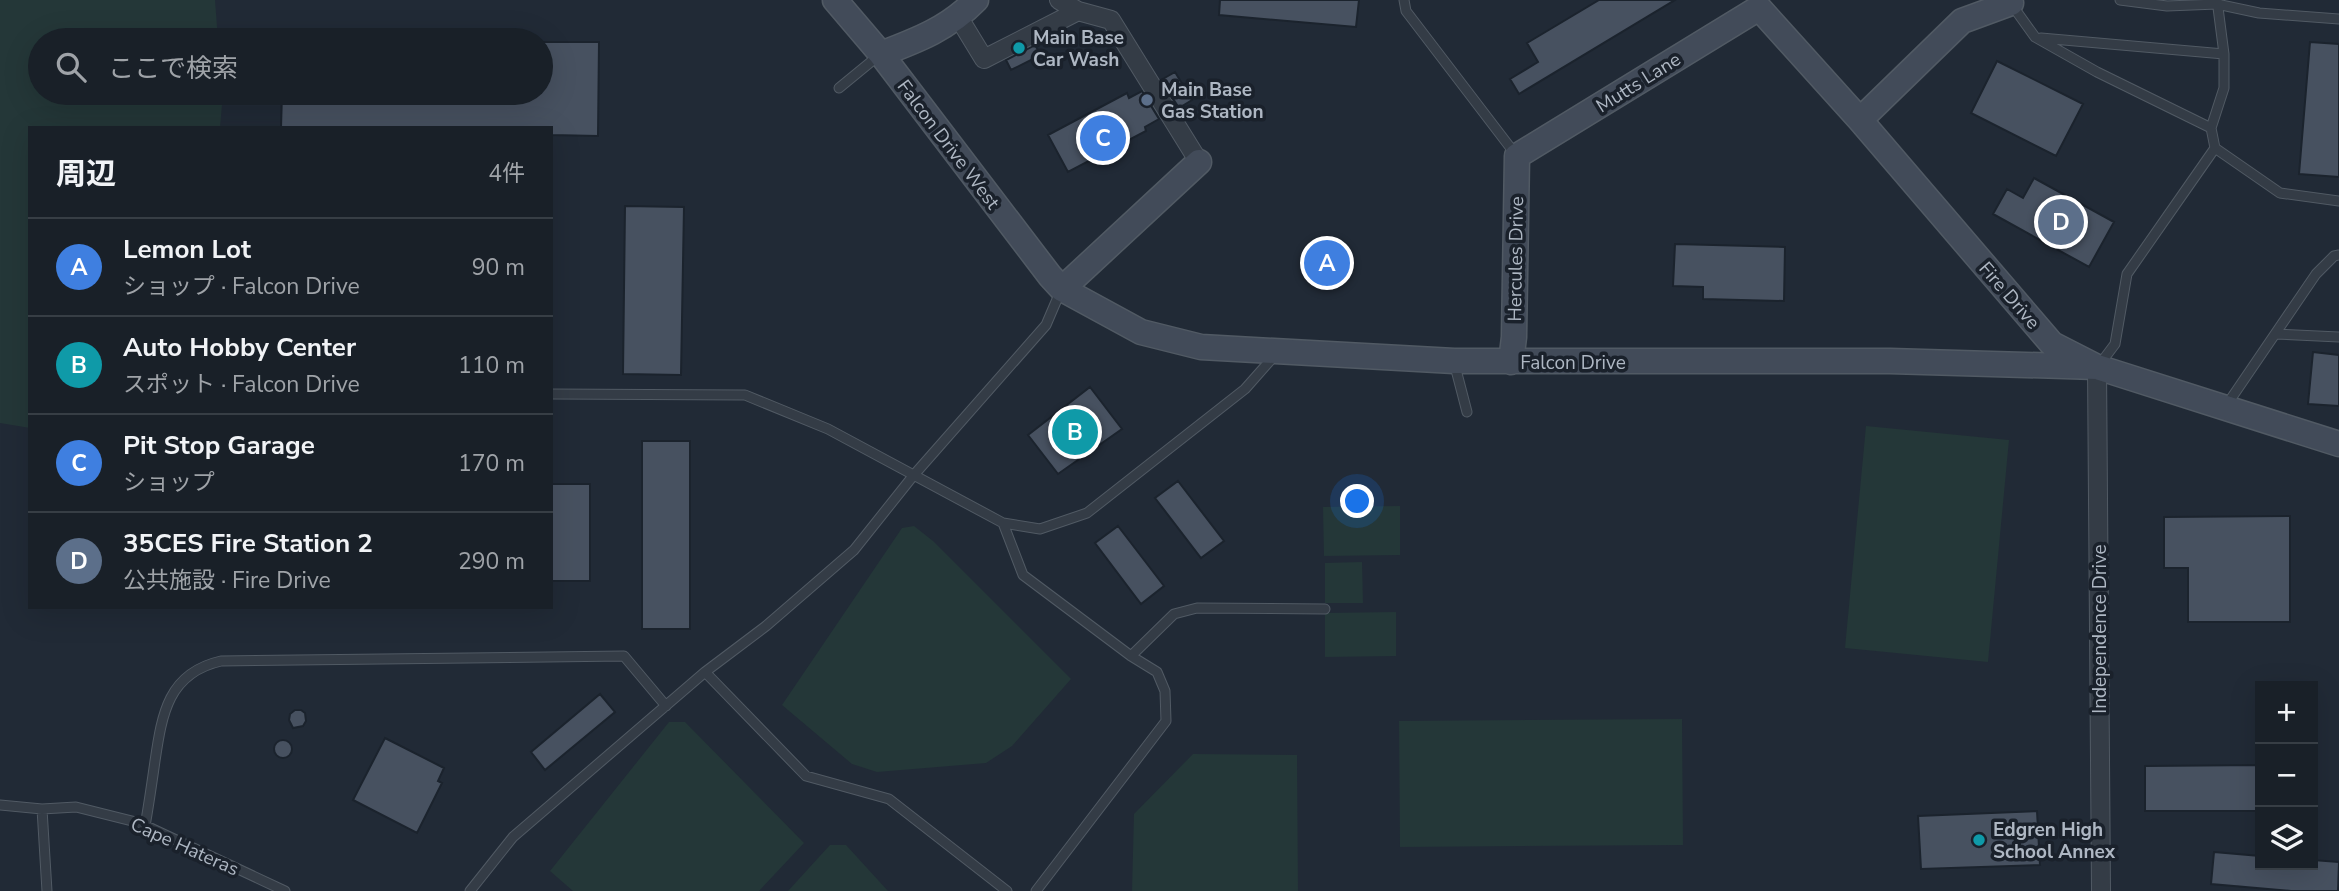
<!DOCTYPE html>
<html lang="ja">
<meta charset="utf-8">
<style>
body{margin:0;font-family:"Nunito Sans","Noto Sans JP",sans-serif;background:#262d34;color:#f1f3f6}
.controls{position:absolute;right:21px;bottom:21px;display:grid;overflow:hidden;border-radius:0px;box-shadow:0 7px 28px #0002}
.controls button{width:63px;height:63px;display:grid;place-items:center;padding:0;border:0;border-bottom:2px solid #373e45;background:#192028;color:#f1f3f6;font:35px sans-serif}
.you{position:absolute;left:1358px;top:502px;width:24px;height:24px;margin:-18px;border:5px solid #fff;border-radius:50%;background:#1a73e8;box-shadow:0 0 0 10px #1a73e833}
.badge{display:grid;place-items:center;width:46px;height:46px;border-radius:50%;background:#0b8043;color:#fff;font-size:23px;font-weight:700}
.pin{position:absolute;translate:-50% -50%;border:4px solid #fff;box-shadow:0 2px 7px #0006}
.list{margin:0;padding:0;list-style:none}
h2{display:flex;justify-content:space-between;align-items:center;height:91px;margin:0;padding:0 28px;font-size:30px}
h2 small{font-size:23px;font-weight:400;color:#9fa3a8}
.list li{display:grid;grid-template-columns:46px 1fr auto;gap:21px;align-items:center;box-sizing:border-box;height:98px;padding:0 28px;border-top:2px solid #373e45}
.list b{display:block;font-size:26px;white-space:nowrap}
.list p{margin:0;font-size:23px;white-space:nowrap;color:#9fa3a8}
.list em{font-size:23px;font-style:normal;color:#9fa3a8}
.icon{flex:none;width:38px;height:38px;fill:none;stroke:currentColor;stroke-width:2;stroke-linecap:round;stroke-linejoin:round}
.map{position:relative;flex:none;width:2339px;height:891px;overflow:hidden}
.search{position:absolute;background:#192028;box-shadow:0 7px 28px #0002;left:28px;top:28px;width:525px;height:77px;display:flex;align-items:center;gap:18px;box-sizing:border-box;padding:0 24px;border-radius:38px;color:#9fa3a8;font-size:26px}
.panel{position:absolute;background:#192028;box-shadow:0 7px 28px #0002;left:28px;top:126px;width:525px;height:483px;border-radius:0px}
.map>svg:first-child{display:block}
.green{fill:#243738}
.building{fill:#475160;stroke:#1b232d;stroke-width:2}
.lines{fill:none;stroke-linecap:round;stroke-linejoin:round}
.lane-casing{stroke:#515a64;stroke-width:11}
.street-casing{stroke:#515a64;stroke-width:20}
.secondary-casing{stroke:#515a64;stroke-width:27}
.lane{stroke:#343c46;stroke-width:9}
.street{stroke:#343c46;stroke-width:18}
.secondary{stroke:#424b59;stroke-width:24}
.culture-dot{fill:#0f9aa8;stroke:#1a212b;stroke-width:2.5}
.service-dot{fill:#5c6f8a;stroke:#1a212b;stroke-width:2.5}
.labels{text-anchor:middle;stroke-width:7;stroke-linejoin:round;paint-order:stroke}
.poi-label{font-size:19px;font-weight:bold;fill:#aeb7c3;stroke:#1a212b;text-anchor:start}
.street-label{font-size:19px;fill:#aeb7c3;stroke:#1a212b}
</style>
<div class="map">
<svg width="2339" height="891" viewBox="0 0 2339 891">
<rect width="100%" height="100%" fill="#212a36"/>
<!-- green -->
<path class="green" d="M 0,0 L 215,0 L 218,40 L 40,40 L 40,93 L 223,93 L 220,128 L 30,128 L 30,428 L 0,423 Z
M 1866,426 L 2009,440 L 1988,662 L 1845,648 Z
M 1400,506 L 1400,555 L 1324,556 L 1323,507 Z
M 914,526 L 933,541 L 1071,679 L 1012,746 L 986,763 L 877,772 L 852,764 L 782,705 L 902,528 Z
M 1362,562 L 1363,603 L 1325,603 L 1325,563 Z
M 1396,612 L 1396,656 L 1325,657 L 1325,613 Z
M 1682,719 L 1683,845 L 1400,847 L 1399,721 Z
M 669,722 L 685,722 L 804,843 L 759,891 L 573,891 L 550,871 Z
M 1193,754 L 1297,755 L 1298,891 L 1132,891 L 1134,814 Z
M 830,845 L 846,845 L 888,891 L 788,891 Z"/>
<!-- building -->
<path class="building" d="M 1220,0 L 1359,0 L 1356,27 L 1219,15 Z
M 1599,0 L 1675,0 L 1519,94 L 1510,79 L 1538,62 L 1527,43 Z
M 541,42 L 599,42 L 598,136 L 551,135 L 551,128 L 281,128 L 282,93 L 541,93 Z
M 2310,42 L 2339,44 L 2339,177 L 2299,174 Z
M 1035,45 L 1041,55 L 1011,70 L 1006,60 Z
M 1997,61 L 2083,104 L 2056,156 L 1971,113 Z
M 1175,72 L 1192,100 L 1179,108 L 1161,80 Z
M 1142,91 L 1159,119 L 1145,127 L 1146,131 L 1068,172 L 1048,135 L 1127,93 L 1129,98 Z
M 2034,178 L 2114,222 L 2089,267 L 1993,214 L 2007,189 L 2023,198 Z
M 625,206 L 684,207 L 681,375 L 623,374 Z
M 1675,244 L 1785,247 L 1784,301 L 1703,299 L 1703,287 L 1673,286 Z
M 2313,352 L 2339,355 L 2339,406 L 2308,404 Z
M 1090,387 L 1122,429 L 1058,474 L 1028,435 Z
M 642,441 L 690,441 L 690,629 L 642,629 Z
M 1178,481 L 1224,541 L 1201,558 L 1155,498 Z
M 551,484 L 590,484 L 590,581 L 551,581 Z
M 2290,516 L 2290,622 L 2188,622 L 2188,568 L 2164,568 L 2164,517 Z
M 1118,526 L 1164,586 L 1141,604 L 1095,543 Z
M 600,694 L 615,712 L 545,770 L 531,752 Z
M 301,710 L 305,713 L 306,721 L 303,726 L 293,728 L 289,720 L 290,714 L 295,710 Z
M 385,738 L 444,768 L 438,781 L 442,783 L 417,833 L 353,800 Z
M274 749a9 9 0 1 1 18 0a9 9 0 1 1-18 0Z
M 2260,765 L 2260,811 L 2145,811 L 2145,766 Z
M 2037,811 L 2040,865 L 1921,869 L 1918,816 Z
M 2214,852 L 2260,856 L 2260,865 L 2313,865 L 2313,860 L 2339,862 L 2338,891 L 2291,891 L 2211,884 Z"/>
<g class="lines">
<defs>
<path id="lane" d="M 1404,0 L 1406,11 L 1516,155
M 2120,0 L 2167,6 L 2217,4 L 2259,13 L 2339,19
M 2012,5 L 2035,37 L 2097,72 L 2211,128
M 2041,38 L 2224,54
M 839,88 L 878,56
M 2215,148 L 2280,193 L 2339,201
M 2276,334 L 2339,337
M 1454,362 L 1467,412
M 2100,364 L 2115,344 L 2127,274 L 2215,148 L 2211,128 L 2224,88 L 2224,54 L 2217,0
M 551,394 L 745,395 L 828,429 L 1003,523 L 1040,529 L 1087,513 L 1245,389 L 1276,354
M 2226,406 L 2316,274 L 2334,256 L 2339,255
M 1003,523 L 1023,575 L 1131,656 L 1157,672 L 1165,691 L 1166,721 L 1036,891
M 1131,656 L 1174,614 L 1197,608 L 1325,609
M 705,672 L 806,776 L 889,799 L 1007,891
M 0,805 L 42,809 L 76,807 L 140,823 L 285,891
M 42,809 L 47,891
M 145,826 C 149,804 152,782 155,761 C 162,714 168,673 221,661 L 624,656 L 666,706
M 470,891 L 513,837 L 705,672 L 766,626 L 854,550 L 913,476 L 1046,325 L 1061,290"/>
<path id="street" d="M 1059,0 L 1078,11 L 1111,20 L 1199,162
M 959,18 L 984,59 L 1078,11
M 2097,367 L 2101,891"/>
<path id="secondary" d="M 835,0 L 881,54 L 1050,276 L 1062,289 L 1141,332 L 1201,347 L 1454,361 L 1890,361 L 2097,367
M 881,54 C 918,40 949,28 976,0
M 1860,120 L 1962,21 L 2011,3
M 1062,289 L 1199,162
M 1511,362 L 1514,337 L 1517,156 L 1759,8 L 1860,120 L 2052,344 L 2097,367 L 2339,444"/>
</defs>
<!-- lane casing -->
<use href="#lane" class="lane-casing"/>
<!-- street casing -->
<use href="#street" class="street-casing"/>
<!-- secondary casing -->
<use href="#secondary" class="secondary-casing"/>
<!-- lane -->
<use href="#lane" class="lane"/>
<!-- street -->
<use href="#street" class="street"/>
<!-- secondary -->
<use href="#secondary" class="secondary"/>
</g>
<!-- markers -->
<g class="culture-dot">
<circle cx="1019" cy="48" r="7"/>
<circle cx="1979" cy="840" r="7"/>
</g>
<circle class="service-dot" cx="1147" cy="100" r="7"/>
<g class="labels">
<!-- poi labels -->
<g class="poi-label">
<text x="1033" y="44">Main Base<tspan x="1033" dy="22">Car Wash</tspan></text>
<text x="1161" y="96">Main Base<tspan x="1161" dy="22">Gas Station</tspan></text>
<text x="1993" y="836">Edgren High<tspan x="1993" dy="22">School Annex</tspan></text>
</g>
<!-- street labels -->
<g class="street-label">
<text transform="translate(1638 82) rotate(-32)" y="7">Mutts Lane</text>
<text transform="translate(949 144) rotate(53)" y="7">Falcon Drive West</text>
<text transform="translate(1515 259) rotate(-89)" y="7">Hercules Drive</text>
<text transform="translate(2010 295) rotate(49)" y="7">Fire Drive</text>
<text x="1573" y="369">Falcon Drive</text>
<text transform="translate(2099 629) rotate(-90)" y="7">Independence Drive</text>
<text transform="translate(185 846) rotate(24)" y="7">Cape Hateras</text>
</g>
</g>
</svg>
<div class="controls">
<button>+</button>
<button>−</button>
<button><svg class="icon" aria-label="layers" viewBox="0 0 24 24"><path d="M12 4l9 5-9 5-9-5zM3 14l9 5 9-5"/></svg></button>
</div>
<div class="you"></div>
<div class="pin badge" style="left:1327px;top:263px;background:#3f7fe0">A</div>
<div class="pin badge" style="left:1075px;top:432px;background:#0f9aa8">B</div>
<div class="pin badge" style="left:1103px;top:138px;background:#3f7fe0">C</div>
<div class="pin badge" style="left:2061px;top:222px;background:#5c6f8a">D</div>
<div class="search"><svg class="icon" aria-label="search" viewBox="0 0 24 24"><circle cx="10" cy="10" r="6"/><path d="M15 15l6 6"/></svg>ここで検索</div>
<section class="panel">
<h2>周辺<small>4件</small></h2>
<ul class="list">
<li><span class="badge" style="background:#3f7fe0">A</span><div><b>Lemon Lot</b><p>ショップ · Falcon Drive</p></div><em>90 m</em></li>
<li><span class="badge" style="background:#0f9aa8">B</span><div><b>Auto Hobby Center</b><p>スポット · Falcon Drive</p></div><em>110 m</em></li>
<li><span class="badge" style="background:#3f7fe0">C</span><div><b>Pit Stop Garage</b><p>ショップ</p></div><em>170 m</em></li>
<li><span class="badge" style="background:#5c6f8a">D</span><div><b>35CES Fire Station 2</b><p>公共施設 · Fire Drive</p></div><em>290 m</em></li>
</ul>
</section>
</div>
